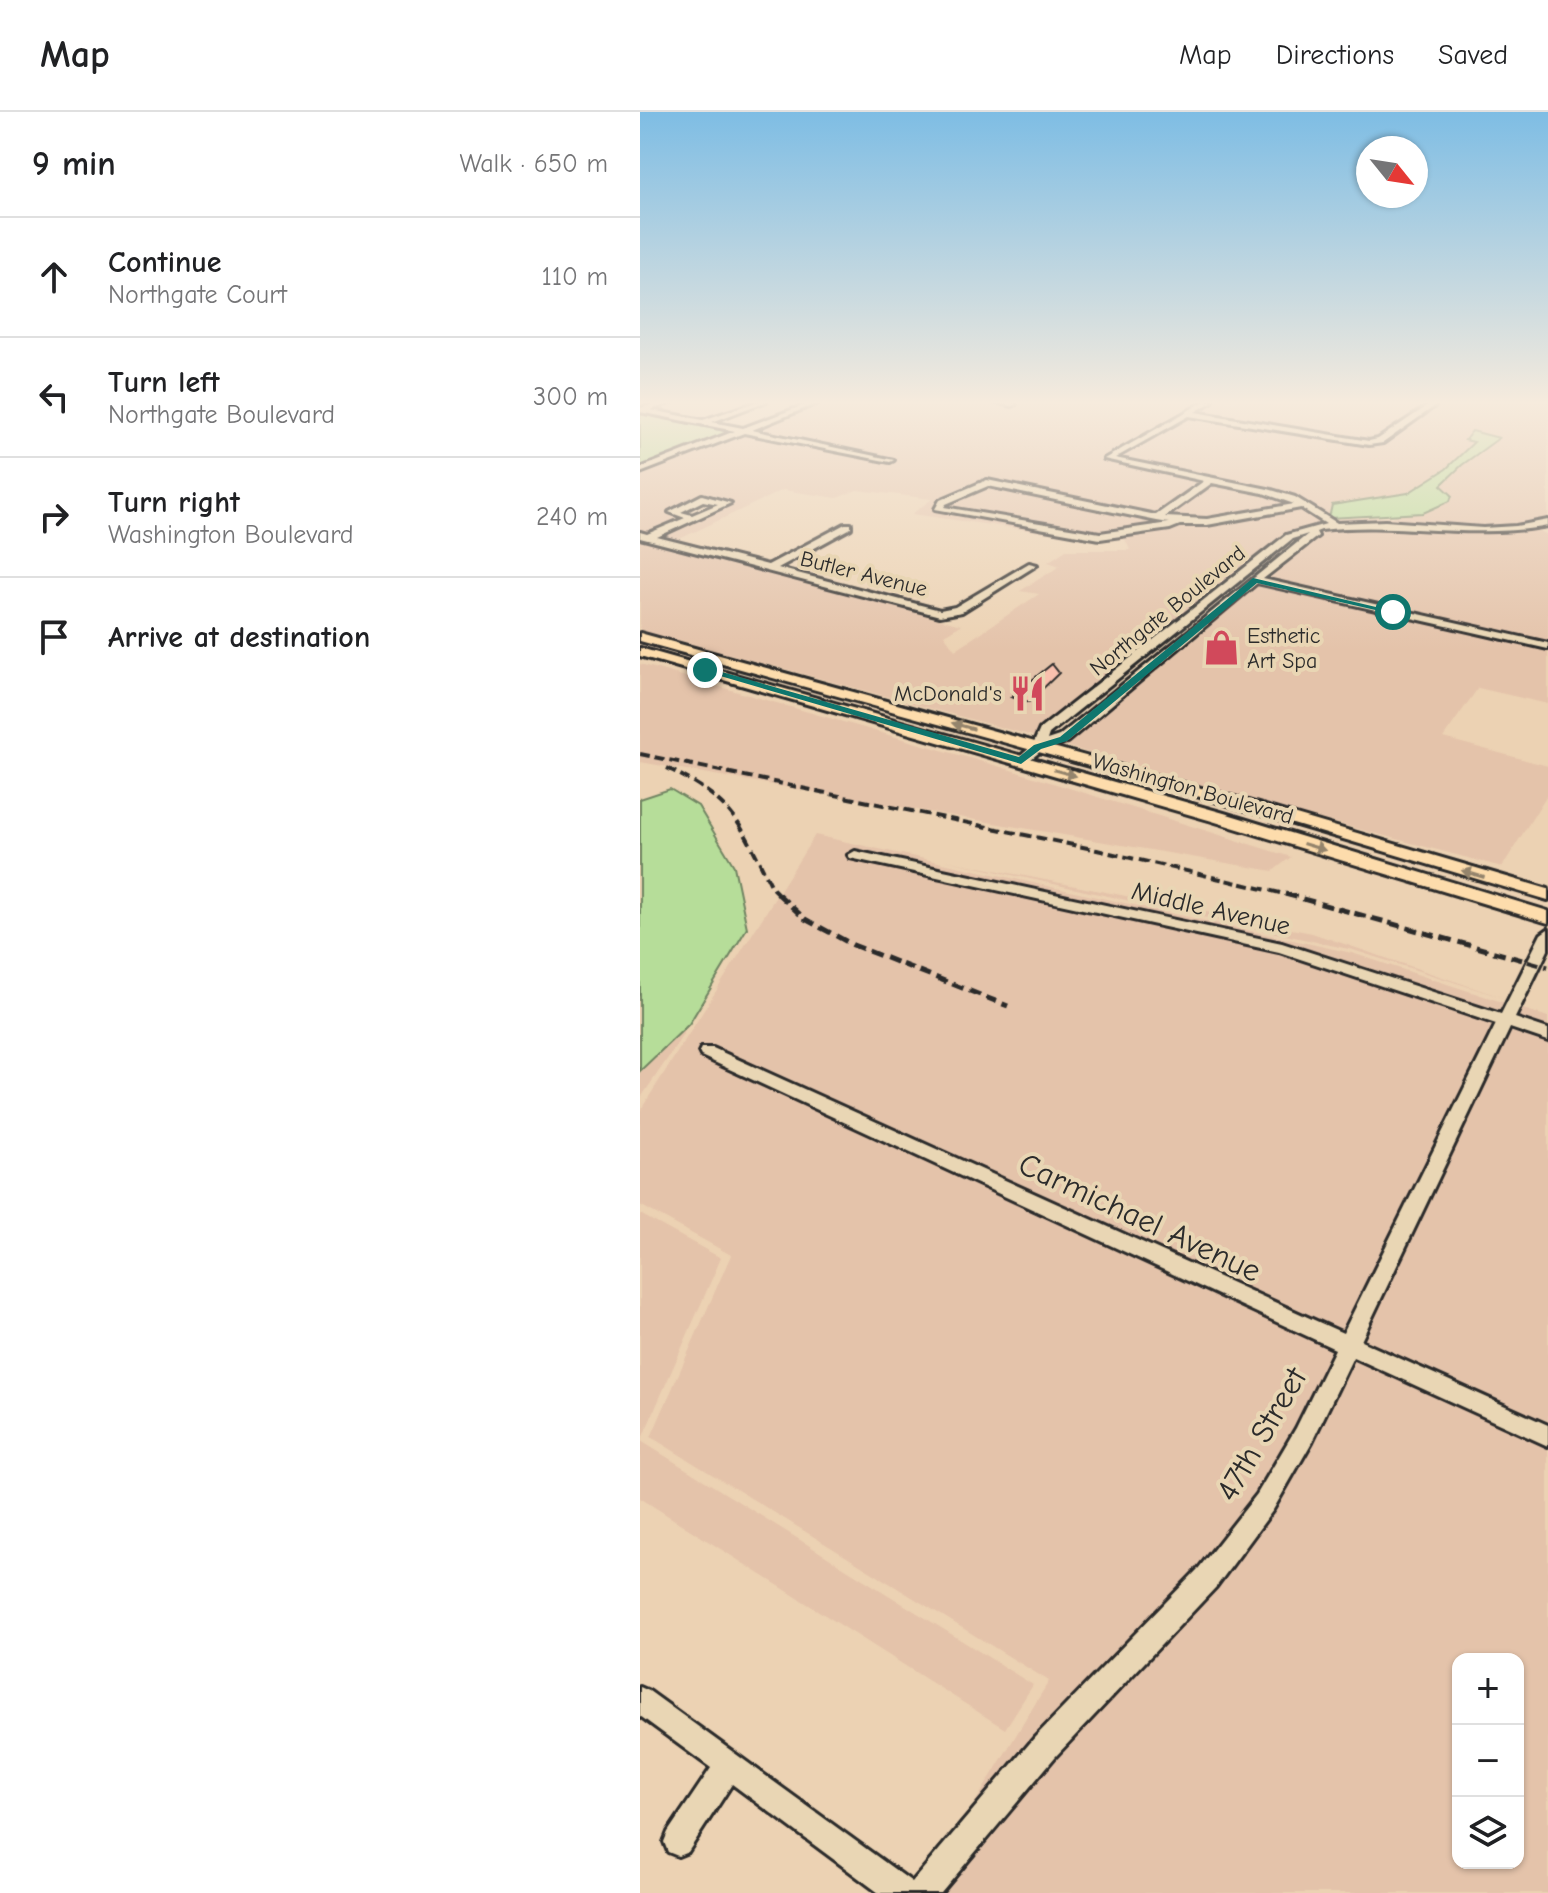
<!DOCTYPE html>
<meta charset="utf-8">
<style>
body{margin:0;font-family:"Comic Neue",sans-serif;background:#f6f6f6;color:#202124}
.controls{position:absolute;right:24px;bottom:24px;display:grid;overflow:hidden;border-radius:16px;box-shadow:0 2px 6px #0004}
.controls button{width:72px;height:72px;display:grid;place-items:center;padding:0;border:0;border-bottom:2px solid #e0e0e0;background:#fff;color:#202124;font:40px sans-serif}
.compass{position:absolute;left:716px;top:24px;width:72px;height:72px;border-radius:50%;background:#fff;box-shadow:0 2px 6px #0004;rotate:120deg}
.stop{position:absolute;width:24px;height:24px;margin:-18px;border:6px solid #0f766e;border-radius:50%;background:#fff}
.stop.end{background:#0f766e;border-color:#fff;box-shadow:0 2px 8px #0008}
.list{margin:0;padding:0;list-style:none}
h2{display:flex;justify-content:space-between;align-items:center;height:104px;margin:0;padding:0 32px;font-size:34px}
h2 small{font-size:26px;font-weight:400;color:#757577}
.list li{display:grid;grid-template-columns:52px 1fr auto;gap:24px;align-items:center;box-sizing:border-box;height:120px;padding:0 32px;border-top:2px solid #e0e0e0}
.list b{display:block;font-size:30px;white-space:nowrap}
.list p{margin:0;font-size:26px;white-space:nowrap;color:#757577}
.list em{font-size:26px;font-style:normal;color:#757577}
.icon{flex:none;width:44px;height:44px;fill:none;stroke:currentColor;stroke-width:2;stroke-linecap:round;stroke-linejoin:round}
.map{position:relative;flex:none;width:908px;height:1781px;overflow:hidden}
header{display:flex;align-items:center;gap:48px;box-sizing:border-box;height:112px;padding:0 40px;background:#fff;border-bottom:2px solid #e0e0e0}
header strong{font-size:38px}
nav{display:flex;gap:44px;margin-inline-start:auto;font-size:28px}
main{display:flex}
aside{flex:1;background:#fff}
.map>svg:first-child{display:block}
.built{fill:#e4c3aa;fill-rule:evenodd}
.green{fill:#b6dd99;stroke:#708462;stroke-width:2}
.building{fill:#f9c0ae;stroke:#2b2b2b;stroke-width:2}
.lines{fill:none;stroke-linecap:round;stroke-linejoin:round}
.minor-casing{stroke:#2b2b2b;stroke-width:6}
.major-casing{stroke:#2b2b2b;stroke-width:6}
.minor{fill:#e9d6b4;fill-rule:evenodd}
.major{fill:#fddcac;fill-rule:evenodd}
.rail-far1{stroke:#2b2b2b;stroke-width:4;stroke-dasharray:10 5;stroke-linecap:butt}
.rail{stroke:#2b2b2b;stroke-width:5;stroke-dasharray:12 6;stroke-linecap:butt}
.oneway{fill:#94846c}
.route{fill:#0f766e}
.labels{text-anchor:middle;stroke-width:8;stroke-linejoin:round;paint-order:stroke}
.far-street-label{font-size:22px;fill:#2b2b2b;stroke:#e9d6b4}
.far-poi-label{font-size:22px;fill:#2b2b2b;stroke:#e9d6b4;text-anchor:start}
.street-label{font-size:26px;fill:#2b2b2b;stroke:#e9d6b4}
.near-street-label{font-size:32px;fill:#2b2b2b;stroke:#e9d6b4}
</style>
<header>
<strong>Map</strong>
<nav><a>Map</a><a>Directions</a><a>Saved</a></nav>
</header>
<main>
<aside>
<h2>9 min<small>Walk · 650 m</small></h2>
<ul class="list">
<li><svg class="icon" aria-label="ahead" viewBox="0 0 24 24"><path d="M12 20V5M6 11l6-6 6 6"/></svg><div><b>Continue</b><p>Northgate Court</p></div><em>110 m</em></li>
<li><svg class="icon" aria-label="left" viewBox="0 0 24 24"><path d="M17 20v-9H6M10 6l-5 5 5 5"/></svg><div><b>Turn left</b><p>Northgate Boulevard</p></div><em>300 m</em></li>
<li><svg class="icon" aria-label="right" viewBox="0 0 24 24"><path d="M7 20v-9h11M14 6l5 5-5 5"/></svg><div><b>Turn right</b><p>Washington Boulevard</p></div><em>240 m</em></li>
<li><svg class="icon" aria-label="arrive" viewBox="0 0 24 24"><path d="M6 21V4h12l-3 4 3 4H6"/></svg><div><b>Arrive at destination</b></div></li>
</ul>
</aside>
<div class="map">
<svg width="908" height="1781" viewBox="0 0 908 1781">
<rect width="100%" height="100%" fill="#ecd2b3"/>
<filter id="ink" filterUnits="userSpaceOnUse"><feTurbulence type="fractalNoise" baseFrequency=".0125" numOctaves="2"/><feDisplacementMap in="SourceGraphic" scale="16" xChannelSelector="R" yChannelSelector="G"/><feConvolveMatrix kernelMatrix="1 2 1 2 8 2 1 2 1" color-interpolation-filters="sRGB"/></filter>
<g filter="url(#ink)">
<!-- built -->
<path class="built" d="M 184,289 L 346,289 L 373,293 L 376,292 L 360,289 L 565,289 L 464,346 L 567,367 L 515,404 L 346,369 L 299,389 L 295,397 L 310,403 L 467,426 L 532,416 L 541,412 L 570,412 L 662,397 L 687,414 L 657,422 L 400,626 L 0,518 L 0,426 L 321,513 L 304,523 L 315,538 L 399,482 L 380,479 L 420,454 L 408,450 L 426,438 L 490,438 L 485,427 L 467,429 L 272,402 L 292,387 L 217,378 L 197,386 L 143,378 L 33,430 L 15,425 L 92,391 L 83,386 L 60,385 L 29,399 L 47,406 L 8,423 L 0,421 L 0,361 L 103,320 L 255,349 L 108,318 Z
M 574,289 L 794,289 L 736,328 L 728,330 L 552,301 Z
M 804,289 L 908,289 L 908,408 L 862,417 L 695,413 L 628,378 L 473,346 L 549,303 L 731,332 ZM 832,319 L 858,327 L 822,353 L 801,374 L 753,405 L 689,406 L 733,388 L 768,381 L 806,357 L 835,329 L 825,327 Z
M 575,369 L 601,374 L 657,394 L 565,409 L 523,406 Z
M 347,372 L 531,411 L 461,422 L 304,397 L 307,391 Z
M 742,414 L 851,421 L 895,417 L 908,423 L 908,531 L 611,467 L 665,425 L 696,416 Z
M 607,470 L 908,536 L 908,592 L 838,576 L 803,626 L 908,654 L 908,681 L 862,755 L 635,695 L 412,630 Z
M 0,552 L 361,655 L 651,745 L 633,759 L 0,650 Z
M 175,723 L 712,841 L 908,905 L 908,1781 L 280,1781 L 409,1569 L 11,1325 L 91,1143 L 0,1093 L 0,999 ZM 818,1547 L 878,1547 L 878,1751 L 818,1751 Z
M 304,748 L 672,821 L 867,887 L 713,838 Z
M 49,912 L 34,937 L 0,987 L 0,959 Z
M 0,1102 L 81,1146 L 1,1329 L 393,1573 L 365,1617 L 0,1386 Z"/>
<!-- green -->
<path class="green" d="M 0,302 L 90,320 L 0,355 Z
M 832,319 L 859,326 L 822,353 L 801,373 L 812,383 L 810,389 L 783,401 L 689,406 L 692,393 L 768,381 L 806,357 L 834,330 L 825,328 Z
M 30,677 L 58,694 L 94,754 L 107,816 L 49,912 L 0,959 L 0,687 Z"/>
<!-- building -->
<path class="building" d="M 412,552 L 419,561 L 389,590 L 371,585 Z"/>
<g class="lines">
<defs>
<path id="minor" d="M 25,289 L 35,289 L 11,298 L 63,308 L 119,289 L 127,289 L 72,310 L 103,316 L 175,289 L 183,289 L 112,318 L 254,348 L 250,350 L 104,321 L 0,361 L 0,356 L 95,319 L 0,300 L 0,296 Z
M 349,289 L 364,289 L 376,292 L 372,294 Z
M 565,289 L 573,289 L 555,300 L 729,329 L 738,327 L 795,289 L 802,289 L 743,331 L 729,333 L 549,304 L 475,346 L 628,377 L 655,385 L 697,411 L 745,409 L 843,416 L 876,414 L 908,408 L 908,414 C 832,428 757,409 681,418 L 676,420 L 678,424 L 623,467 L 908,531 L 908,537 L 617,471 L 427,630 L 402,638 L 385,652 L 377,652 L 375,649 L 393,633 L 400,617 L 646,423 L 686,412 L 661,396 L 567,413 L 540,413 L 530,417 L 460,427 L 295,397 L 300,388 L 347,368 L 516,403 L 564,369 L 464,347 ZM 572,371 L 623,381 L 654,392 L 567,407 L 525,405 ZM 348,374 L 517,409 L 529,411 L 460,421 L 304,395 L 306,392 ZM 668,422 L 419,624 L 407,628 L 409,622 L 652,427 Z
M 62,383 L 91,391 L 17,425 L 128,453 L 205,412 L 211,412 L 211,416 L 138,456 L 300,498 L 315,495 L 389,451 L 397,453 L 322,500 L 300,504 L 0,426 L 0,420 L 7,422 L 45,406 L 29,400 ZM 63,389 L 78,392 L 52,403 L 41,400 Z
M 215,739 L 642,831 L 861,902 L 901,822 L 908,817 L 908,838 L 875,906 L 908,917 L 908,929 L 870,916 L 721,1229 L 908,1313 L 908,1334 L 713,1245 L 672,1330 L 633,1398 L 576,1475 L 415,1645 L 301,1781 L 239,1781 L 92,1672 L 48,1740 L 38,1744 L 28,1740 L 24,1730 L 28,1720 L 71,1656 L 0,1604 L 0,1575 L 9,1579 L 272,1770 L 395,1625 L 558,1457 L 617,1382 L 656,1316 L 695,1237 L 61,944 L 59,940 L 61,936 L 73,936 L 703,1221 L 856,912 L 639,840 L 210,746 L 208,743 Z"/>
<path id="major" d="M 0,521 L 601,687 L 908,777 L 908,788 L 589,693 L 0,529 Z
M 0,536 L 584,701 L 908,799 L 908,811 L 572,709 L 0,544 Z"/>
</defs>
<!-- minor casing -->
<use href="#minor" class="minor-casing"/>
<!-- major casing -->
<use href="#major" class="major-casing"/>
<!-- minor -->
<use href="#minor" class="minor"/>
<!-- major -->
<use href="#major" class="major"/>
<!-- rail-far1 -->
<path class="rail-far1" d="M 0,642 L 457,738 L 653,784
M 27,656 C 96,690 100,712 133,777 L 140,784"/>
<!-- rail -->
<path class="rail" d="M 138,782 L 165,807 L 213,833 L 368,894
M 645,782 L 908,855"/>
</g>
<!-- one-way arrows -->
<defs><path id="oneway-solid" d="M-6-.8H1V-3.2L6.5 0L1 3.2V.8H-6Z" transform="scale(2)"/></defs>
<g class="oneway">
<use href="#oneway-solid" transform="translate(323 614) rotate(-164)"/>
<use href="#oneway-solid" transform="translate(425 661) rotate(16)"/>
<use href="#oneway-solid" transform="translate(674 735) rotate(17)"/>
<use href="#oneway-solid" transform="translate(833 762) rotate(-163)"/>
</g>
</g>
<!-- sky -->
<linearGradient id="sky" x2="0" y2="1"><stop stop-color="#7ebde4"/><stop offset="0.54" stop-color="#f6ebdd"/><stop offset="1" stop-color="#f6ebdd" stop-opacity="0"/></linearGradient>
<rect width="908" height="538" fill="url(#sky)"/>
<!-- route -->
<path class="route" d="M 613,466 L 757,500 L 753,502 L 617,471 L 427,629 L 401,637 L 381,652 L 60,558 L 68,556 L 379,645 L 394,633 L 420,625 Z"/>
<!-- icons -->
<defs>
<symbol id="shop-bare" viewBox="-9 -9 18 18"><path d="M-5-2.5h2.3a2.7 3.5 0 0 1 5.4 0H5L5.5 6h-11ZM-1.5-2.5h3a1.5 2.3 0 0 0-3 0Z" fill="#d1495b" stroke="#e9d6b4" stroke-width="2.5" paint-order="stroke"/></symbol>
<symbol id="restaurant-bare" viewBox="-9 -9 18 18"><path d="M-5-6h1v4h1v-4h1v4h1v-4h1v5L-1.5 .5V6h-2V.5L-5-1ZM5-6V6H3V1.5H1.5Q1.5-4 5-6Z" fill="#d1495b" stroke="#e9d6b4" stroke-width="2.5" paint-order="stroke"/></symbol>
</defs>
<g fill-rule="evenodd">
<use href="#shop-bare" x="556" y="510" width="51" height="51"/>
<use href="#restaurant-bare" x="362" y="556" width="51" height="51"/>
</g>
<g class="labels">
<!-- far-street labels -->
<g class="far-street-label">
<text transform="translate(224 461) rotate(14)" y="8">Butler Avenue</text>
<text transform="translate(527 498) rotate(-39)" y="8">Northgate Boulevard</text>
<text transform="translate(553 676) rotate(16)" y="8">Washington Boulevard</text>
</g>
<!-- far-poi labels -->
<g class="far-poi-label">
<text x="607" y="531">Esthetic<tspan x="607" dy="25">Art Spa</tspan></text>
<text x="362" y="589" text-anchor="end">McDonald's</text>
</g>
<!-- street labels -->
<g class="street-label">
<text transform="translate(571 796) rotate(13)" y="9">Middle Avenue</text>
</g>
<!-- near-street labels -->
<g class="near-street-label">
<text transform="translate(500 1105) rotate(25)" y="11">Carmichael Avenue</text>
<text transform="translate(621 1322) rotate(-60)" y="11">47th Street</text>
</g>
</g>
</svg>
<div class="controls">
<button>+</button>
<button>−</button>
<button><svg class="icon" aria-label="layers" viewBox="0 0 24 24"><path d="M12 4l9 5-9 5-9-5zM3 14l9 5 9-5"/></svg></button>
</div>
<svg class="compass" viewBox="-18 -18 36 36"><path d="M0-13l5 13h-10z" fill="#e53935"/><path d="M0 13l5-13h-10z" fill="#757577"/></svg>
<div class="stop" style="left:753px;top:500px"></div>
<div class="stop end" style="left:65px;top:558px"></div>
</div>
</main>
